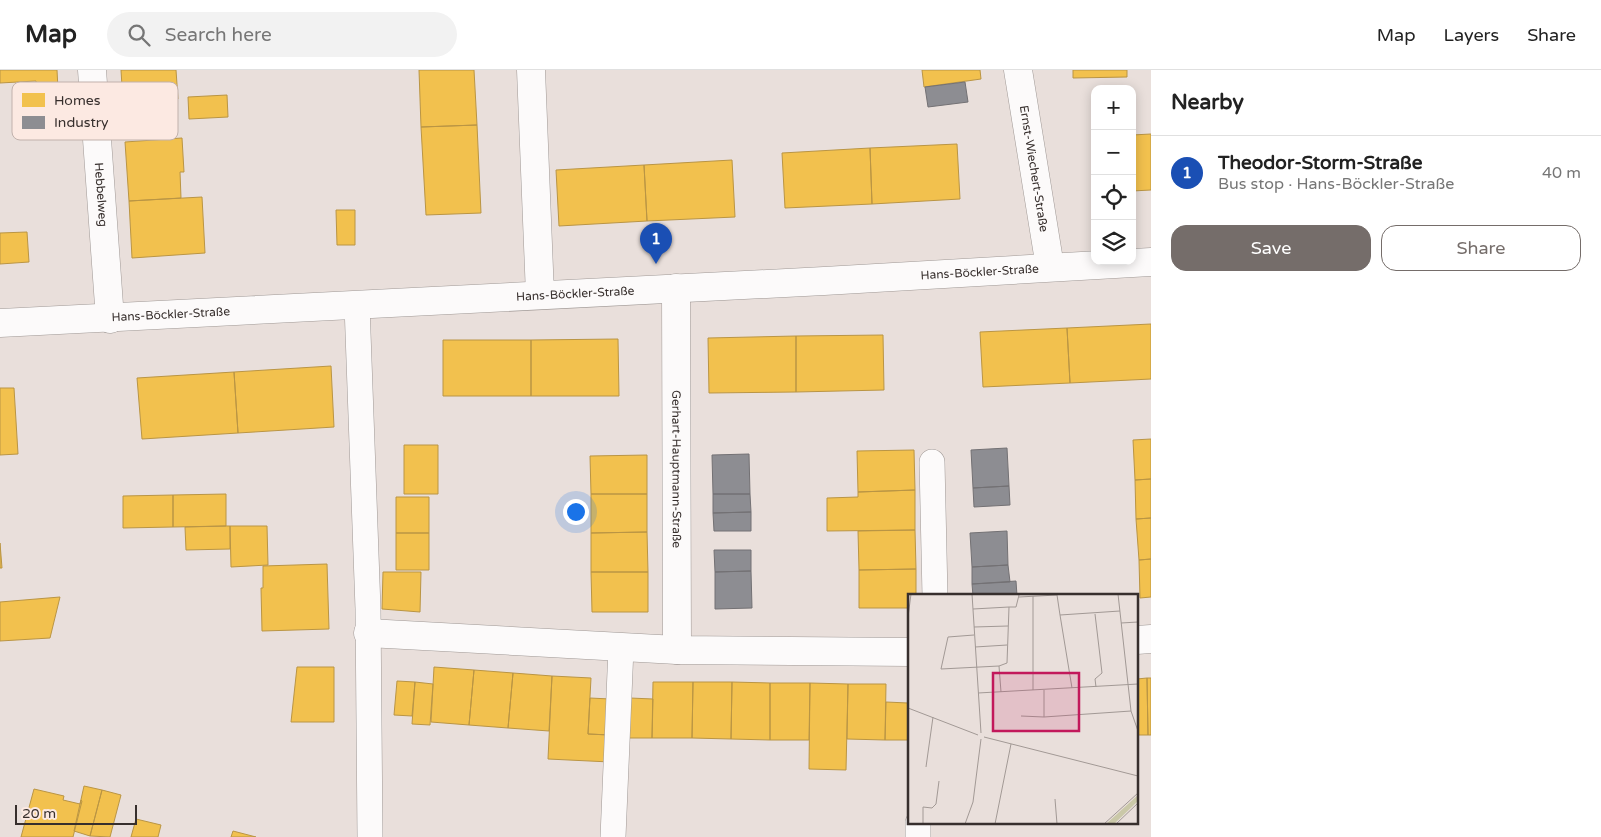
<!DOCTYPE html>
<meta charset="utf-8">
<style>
body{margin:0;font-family:"Varela Round",sans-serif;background:#f2f2f2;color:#222}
.controls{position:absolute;right:15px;top:15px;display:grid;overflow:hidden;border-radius:10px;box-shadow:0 2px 12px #0003}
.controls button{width:45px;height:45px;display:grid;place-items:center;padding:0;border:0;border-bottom:1px solid #e0e0e0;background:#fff;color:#222;font:25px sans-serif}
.scale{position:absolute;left:15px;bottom:12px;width:122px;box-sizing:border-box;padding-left:5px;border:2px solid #372f2d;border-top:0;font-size:14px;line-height:18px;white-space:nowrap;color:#372f2d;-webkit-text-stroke:4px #fce9e2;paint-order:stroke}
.you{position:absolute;left:575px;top:441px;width:18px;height:18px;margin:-12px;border:4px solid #fff;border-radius:50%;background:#1a73e8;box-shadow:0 0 0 8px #1a73e833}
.badge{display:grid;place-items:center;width:32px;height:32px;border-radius:50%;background:#756d6a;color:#fff;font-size:16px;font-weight:700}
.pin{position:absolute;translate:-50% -41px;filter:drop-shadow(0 1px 2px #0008)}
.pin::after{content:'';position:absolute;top:26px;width:18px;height:15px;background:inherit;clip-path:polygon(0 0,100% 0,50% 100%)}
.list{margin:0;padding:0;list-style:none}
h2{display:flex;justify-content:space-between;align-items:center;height:65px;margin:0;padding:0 20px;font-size:21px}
h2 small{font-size:16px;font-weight:400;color:#767676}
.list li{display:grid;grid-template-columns:32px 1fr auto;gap:15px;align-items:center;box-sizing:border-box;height:75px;padding:0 20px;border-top:1px solid #e0e0e0}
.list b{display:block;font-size:19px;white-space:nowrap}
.list p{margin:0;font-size:16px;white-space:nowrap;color:#767676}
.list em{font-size:16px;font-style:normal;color:#767676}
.actions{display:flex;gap:10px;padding:15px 20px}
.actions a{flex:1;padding:11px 0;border:1px solid #756d6a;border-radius:15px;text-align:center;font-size:18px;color:#756d6a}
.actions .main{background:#756d6a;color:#fff}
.icon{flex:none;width:28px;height:28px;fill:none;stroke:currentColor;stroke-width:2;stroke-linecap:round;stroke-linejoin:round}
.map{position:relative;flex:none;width:1151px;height:767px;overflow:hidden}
header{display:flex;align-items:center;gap:30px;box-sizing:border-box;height:70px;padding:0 25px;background:#fff;border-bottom:1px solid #e0e0e0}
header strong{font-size:24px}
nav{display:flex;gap:28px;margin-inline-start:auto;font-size:18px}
.search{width:350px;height:45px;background:#f2f2f2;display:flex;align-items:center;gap:12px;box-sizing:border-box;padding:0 18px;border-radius:28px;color:#767676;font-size:19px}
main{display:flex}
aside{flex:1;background:#fff}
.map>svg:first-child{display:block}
.homes{fill:#f2c14e;stroke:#ba9544}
.industry{fill:#8d8d92;stroke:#737174}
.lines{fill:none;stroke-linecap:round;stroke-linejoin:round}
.service-casing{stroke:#9f9895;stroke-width:26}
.minor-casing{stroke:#9f9895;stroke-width:29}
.service{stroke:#fcfafa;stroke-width:25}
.minor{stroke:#fcfafa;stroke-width:28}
.labels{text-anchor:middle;stroke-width:5;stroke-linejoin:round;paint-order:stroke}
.street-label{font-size:12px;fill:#372f2d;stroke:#fce9e2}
.inset-road{fill:none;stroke:#a29995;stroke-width:1}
.view{fill:#c2185b;fill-opacity:0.15;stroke:#c2185b;stroke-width:2.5}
.inset-edge{fill:none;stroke:#372f2d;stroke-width:2.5}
.key{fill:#fce9e2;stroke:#c1b1ac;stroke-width:1}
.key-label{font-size:14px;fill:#372f2d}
</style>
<header>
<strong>Map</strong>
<div class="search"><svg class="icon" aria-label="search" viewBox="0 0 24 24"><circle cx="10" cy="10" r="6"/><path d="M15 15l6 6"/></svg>Search here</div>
<nav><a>Map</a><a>Layers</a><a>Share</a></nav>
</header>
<main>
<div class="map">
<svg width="1151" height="767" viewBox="0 0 1151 767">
<rect width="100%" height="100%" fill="#e9dfdb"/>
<!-- homes -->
<path class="homes" d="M 0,0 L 57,0 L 58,19 L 36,21 L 36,11 L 0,13 Z
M 121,0 L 176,0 L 178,29 L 123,33 Z
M 419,0 L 474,0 L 477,55 L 421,57 Z
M 922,0 L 980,0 L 981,9 L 924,17 Z
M 1073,0 L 1127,0 L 1127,7 L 1073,8 Z
M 227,25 L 228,47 L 189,49 L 188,27 Z
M 477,55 L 481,143 L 426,145 L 421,57 Z
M 1151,64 L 1151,120 L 1132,121 L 1132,65 Z
M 182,68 L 184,102 L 180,102 L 181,128 L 129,131 L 125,72 Z
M 957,74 L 960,129 L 872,134 L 870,78 Z
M 870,78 L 872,134 L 785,138 L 782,83 Z
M 732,90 L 735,147 L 647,151 L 644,95 Z
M 644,95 L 647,151 L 559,156 L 556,100 Z
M 202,127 L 205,183 L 132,188 L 129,131 Z
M 336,140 L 355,140 L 355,175 L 337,175 Z
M 27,162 L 29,192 L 0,194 L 0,163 Z
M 1151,254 L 1151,309 L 1070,313 L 1067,258 Z
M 1067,258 L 1070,313 L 983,317 L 980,262 Z
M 883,265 L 884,320 L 796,322 L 796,266 Z
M 796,266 L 796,322 L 709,323 L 708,268 Z
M 618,269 L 619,326 L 531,326 L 531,270 Z
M 443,270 L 531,270 L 531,326 L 443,326 Z
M 331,296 L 334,357 L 238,363 L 234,302 Z
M 234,302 L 238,363 L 142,369 L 137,308 Z
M 0,318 L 14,318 L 18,384 L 0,385 Z
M 1151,369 L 1151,409 L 1135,410 L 1133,370 Z
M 404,375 L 438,375 L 438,424 L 404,424 Z
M 914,380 L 915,420 L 858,422 L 857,381 Z
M 647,385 L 647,424 L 591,424 L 590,386 Z
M 1151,409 L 1151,448 L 1136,449 L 1135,410 Z
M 915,420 L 915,460 L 827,461 L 827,428 L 858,427 L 858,422 Z
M 226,424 L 226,456 L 173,457 L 173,425 Z
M 591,424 L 647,424 L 647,462 L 591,463 Z
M 173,425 L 173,457 L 123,458 L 123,426 Z
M 396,427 L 429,427 L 429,463 L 396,463 Z
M 1151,448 L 1151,489 L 1139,490 L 1136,449 Z
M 226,456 L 230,456 L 230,479 L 186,480 L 185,457 Z
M 230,456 L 267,456 L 268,495 L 231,497 Z
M 915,460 L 916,499 L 859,500 L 858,461 Z
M 647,462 L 648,502 L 591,502 L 591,463 Z
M 396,463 L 429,463 L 429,500 L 396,500 Z
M 0,473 L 2,498 L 0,498 Z
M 1151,489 L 1151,527 L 1140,528 L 1139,490 Z
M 327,494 L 329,559 L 262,561 L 261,518 L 263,518 L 263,496 Z
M 916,499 L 916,526 L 910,526 L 910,538 L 859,538 L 859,500 Z
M 383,502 L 421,502 L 420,542 L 382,539 Z
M 591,502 L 648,502 L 648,542 L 592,542 Z
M 60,527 L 50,568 L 0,571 L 0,532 Z
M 297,597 L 334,597 L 334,652 L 291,652 Z
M 434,597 L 474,600 L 469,655 L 431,652 Z
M 474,600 L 513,603 L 508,658 L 469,655 Z
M 513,603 L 552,606 L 549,661 L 508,658 Z
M 552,606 L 591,608 L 588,664 L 611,665 L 610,692 L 548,689 Z
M 1147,608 L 1148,665 L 1137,665 L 1137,609 Z
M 1147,608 L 1151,608 L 1151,665 L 1148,665 Z
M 397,611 L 415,612 L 412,646 L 394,645 Z
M 415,612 L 433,614 L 430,655 L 412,654 Z
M 653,612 L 693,612 L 692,668 L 652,668 Z
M 693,612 L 732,612 L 731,669 L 692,668 Z
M 732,612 L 770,613 L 770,670 L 731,669 Z
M 770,613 L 810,613 L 809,670 L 770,670 Z
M 810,613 L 848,614 L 846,700 L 809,699 Z
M 848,614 L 886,614 L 885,670 L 847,669 Z
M 590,628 L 610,629 L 609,665 L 588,664 Z
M 630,628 L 653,629 L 652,668 L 629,668 Z
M 886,632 L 908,633 L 908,670 L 885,670 Z
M 84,716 L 102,720 L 90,766 L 74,761 Z
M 34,719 L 64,726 L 63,730 L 80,734 L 81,730 L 82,731 L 73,767 L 21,767 Z
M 102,720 L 121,725 L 110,767 L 90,766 Z
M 136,749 L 161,755 L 158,767 L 131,767 Z
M 233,761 L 256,767 L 231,767 Z"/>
<!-- industry -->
<path class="industry" d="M 965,12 L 968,32 L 928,37 L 925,17 Z
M 1007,378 L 1009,416 L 973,418 L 971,380 Z
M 749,384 L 750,424 L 713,424 L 712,385 Z
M 1009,416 L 1010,435 L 974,437 L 973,418 Z
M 713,424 L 750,424 L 751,442 L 713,443 Z
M 751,442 L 751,461 L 714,461 L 713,443 Z
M 1007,461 L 1008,495 L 972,497 L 970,463 Z
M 714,480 L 751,480 L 751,501 L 715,502 Z
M 1008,495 L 1010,512 L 972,514 L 972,497 Z
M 751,501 L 752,538 L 715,539 L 715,502 Z
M 1016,511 L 1017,526 L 973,526 L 972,514 Z"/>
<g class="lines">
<defs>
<path id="service" d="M 357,235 L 368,539 L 370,767
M 932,392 L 935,526
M 918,753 L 918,767
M 613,767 L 621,578"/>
<g id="minor">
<path id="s1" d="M 92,0 L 110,249"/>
<path d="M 531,0 L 540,225"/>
<path id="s2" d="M 1018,0 L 1050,197"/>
<path id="s3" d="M 676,218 L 677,580 L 910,582"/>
<path id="s4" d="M 0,253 L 824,211 L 1151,192"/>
<path d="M 368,563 L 677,580"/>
<path d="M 1137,570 L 1151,569"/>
</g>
</defs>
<!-- service casing -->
<use href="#service" class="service-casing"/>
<!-- minor casing -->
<use href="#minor" class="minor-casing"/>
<!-- service -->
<use href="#service" class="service"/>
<!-- minor -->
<use href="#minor" class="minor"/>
</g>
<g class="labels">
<!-- street labels -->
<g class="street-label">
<text dy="4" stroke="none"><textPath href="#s2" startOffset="100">Ernst-Wiechert-Straße</textPath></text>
<text dy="4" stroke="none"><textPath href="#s1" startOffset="125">Hebbelweg</textPath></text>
<text dy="4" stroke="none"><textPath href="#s4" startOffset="981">Hans-Böckler-Straße</textPath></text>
<text dy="4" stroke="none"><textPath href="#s4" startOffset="576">Hans-Böckler-Straße</textPath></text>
<text dy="4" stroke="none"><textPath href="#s4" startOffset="171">Hans-Böckler-Straße</textPath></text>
<text dy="4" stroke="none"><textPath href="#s3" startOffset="181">Gerhart-Hauptmann-Straße</textPath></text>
</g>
</g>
<!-- overview -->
<g transform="translate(908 524)">
<rect width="230" height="230" fill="#e9dfdb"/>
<path d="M 230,201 L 230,207 L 206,230 L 198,230 Z" fill="#cac8a8"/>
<path class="inset-road" d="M 64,0 L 73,139M 210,0 L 223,117 L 230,137M 125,2 L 125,96M 111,3 L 149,1 L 152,21 L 212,17M 65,15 L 101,13M 187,20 L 194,79 L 187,85 L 188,93M 152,21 L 164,94M 0,23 L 3,0M 213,29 L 230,28M 66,33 L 100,32M 66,41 L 40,43 L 33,75 L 91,72M 67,53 L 99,51M 136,96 L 136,123 L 223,117M 93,98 L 91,72 L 99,69 L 101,13 L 108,13 L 111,1M 70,99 L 230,90M 0,114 L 70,141M 113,122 L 136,123M 76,143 L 230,182M 18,173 L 25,123M 147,205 L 149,230M 15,230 L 15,213 L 24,214 L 28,210 L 31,187M 57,230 L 65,208 L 73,145M 87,230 L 103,150M 196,230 L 230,199M 208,230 L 230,209"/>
<path class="view" d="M 85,79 L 171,79 L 171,137 L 85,137 Z"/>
<rect width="230" height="230" class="inset-edge"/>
</g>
<!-- legend -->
<rect x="12" y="12" width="166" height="58" rx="8" class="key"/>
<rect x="22" y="23" width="23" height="14" fill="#f2c14e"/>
<rect x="22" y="46" width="23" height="13" fill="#8d8d92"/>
<g class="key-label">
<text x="54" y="35">Homes</text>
<text x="54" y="57">Industry</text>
</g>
</svg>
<div class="controls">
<button>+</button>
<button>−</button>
<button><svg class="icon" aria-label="locate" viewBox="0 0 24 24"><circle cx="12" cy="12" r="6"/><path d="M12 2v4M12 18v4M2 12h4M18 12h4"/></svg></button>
<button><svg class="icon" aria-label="layers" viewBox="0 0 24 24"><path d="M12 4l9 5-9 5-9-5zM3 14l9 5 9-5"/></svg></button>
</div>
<div class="scale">20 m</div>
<div class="you"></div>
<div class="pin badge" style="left:656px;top:194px;background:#1a4fb4">1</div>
</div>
<aside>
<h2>Nearby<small></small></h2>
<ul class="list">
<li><span class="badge" style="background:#1a4fb4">1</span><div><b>Theodor-Storm-Straße</b><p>Bus stop · Hans-Böckler-Straße</p></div><em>40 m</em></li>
</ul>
<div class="actions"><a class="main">Save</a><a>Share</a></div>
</aside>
</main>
